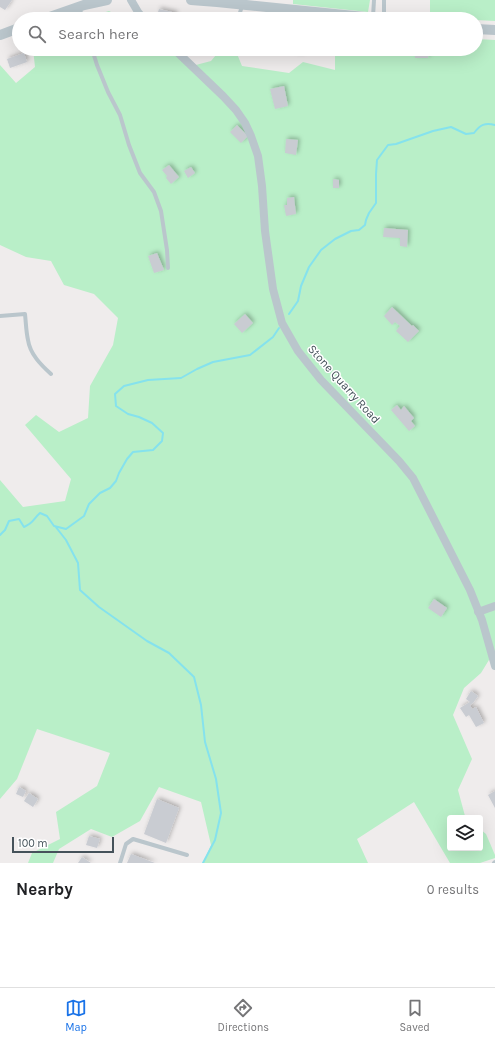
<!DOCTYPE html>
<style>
body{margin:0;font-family:Karla,sans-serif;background:#f6f6f6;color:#202124}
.controls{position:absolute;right:12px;bottom:12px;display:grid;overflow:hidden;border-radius:4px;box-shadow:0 4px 16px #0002}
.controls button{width:36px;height:36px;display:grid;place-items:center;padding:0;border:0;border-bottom:1px solid #e0e0e0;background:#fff;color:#202124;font:20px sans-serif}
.scale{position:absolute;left:12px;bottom:10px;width:102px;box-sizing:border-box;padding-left:4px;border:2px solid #45525a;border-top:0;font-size:11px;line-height:14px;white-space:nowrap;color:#45525a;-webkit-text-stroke:3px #fff;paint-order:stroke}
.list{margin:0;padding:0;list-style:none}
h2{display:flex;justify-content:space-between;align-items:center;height:52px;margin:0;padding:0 16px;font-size:17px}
h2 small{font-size:13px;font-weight:400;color:#757577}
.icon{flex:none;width:22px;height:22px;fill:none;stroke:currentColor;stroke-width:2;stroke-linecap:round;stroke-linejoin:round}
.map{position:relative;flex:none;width:495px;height:863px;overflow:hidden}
.search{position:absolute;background:#fff;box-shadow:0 4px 16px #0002;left:12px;right:12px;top:12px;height:44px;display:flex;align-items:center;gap:10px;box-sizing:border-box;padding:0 14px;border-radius:22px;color:#757577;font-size:15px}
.sheet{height:124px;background:#fff}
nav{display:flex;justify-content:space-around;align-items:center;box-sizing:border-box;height:56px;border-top:1px solid #e0e0e0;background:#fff;font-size:11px;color:#757577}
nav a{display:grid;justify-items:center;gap:2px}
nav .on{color:#1a73e8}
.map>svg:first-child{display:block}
.green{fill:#b9efc8}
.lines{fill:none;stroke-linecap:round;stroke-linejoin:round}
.stream{stroke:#85e2ed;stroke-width:2}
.building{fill:#c9ccd2;filter:url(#shadow)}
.service{stroke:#bac6cc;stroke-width:4}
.minor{stroke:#bac6cc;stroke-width:8}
.tertiary{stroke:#bac6cc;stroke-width:10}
.labels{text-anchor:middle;stroke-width:3;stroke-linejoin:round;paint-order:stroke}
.street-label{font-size:12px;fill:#45525a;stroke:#fff}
</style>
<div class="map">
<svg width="495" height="863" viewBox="0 0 495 863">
<defs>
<filter id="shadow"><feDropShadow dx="2" dy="-2" stdDeviation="2" flood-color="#0004"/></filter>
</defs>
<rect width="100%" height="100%" fill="#efecec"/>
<!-- green -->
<path class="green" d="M 293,0 L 370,0 L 368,12 L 293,4 Z
M 430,0 L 495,0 L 495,21 L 476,20 L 476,19 L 430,18 Z
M 109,11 L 125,19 L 82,19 Z
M 476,39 L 495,40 L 495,654 L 492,655 L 481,673 L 464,688 L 453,715 L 472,759 L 458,790 L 465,816 L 467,818 L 450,818 L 450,848 L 480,848 L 480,829 L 486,834 L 495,855 L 495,858 L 480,863 L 450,863 L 414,802 L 357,839 L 368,863 L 203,863 L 211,845 L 201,802 L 159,787 L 140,821 L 112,837 L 91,829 L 59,849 L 53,863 L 28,863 L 32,853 L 60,839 L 56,812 L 97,786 L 110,753 L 37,729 L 17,779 L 0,799 L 0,480 L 23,507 L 65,501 L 71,479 L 25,425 L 36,415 L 59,432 L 88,418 L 90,386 L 113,345 L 118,318 L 94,294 L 64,285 L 51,261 L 26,257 L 0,245 L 0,65 L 16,83 L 35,67 L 33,49 L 171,49 L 192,66 L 211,61 L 221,49 L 235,49 L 242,66 L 289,73 L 303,62 L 335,70 L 335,49 L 476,49 Z"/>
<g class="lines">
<!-- stream -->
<path class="stream" d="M 289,314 L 298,301 L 301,286 L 309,267 L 321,250 L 335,239 L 351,231 L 359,230 L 365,225 L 366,220 L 369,213 L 376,203 L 376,174 L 377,160 L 388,145 L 396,144 L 433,131 L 451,127 L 466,134 L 474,133 C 480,125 485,122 495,125
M 55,526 L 66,540 L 78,563 L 80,590 L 99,607 L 147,641 L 169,653 L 194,677 L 201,705 L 205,742 L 216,779 L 221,813 L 215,840 L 203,863
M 0,535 L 5,530 L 9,521 L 19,519 L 24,527 C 34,523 33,519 40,513 L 47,516 L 54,526 L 66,529 L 84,516 L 89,504 L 100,493 L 110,488 L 116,481 L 119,473 L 127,459 L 133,452 L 153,450 L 162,441 L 163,433 L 152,423 L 139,417 L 128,414 L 116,406 L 115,394 L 124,386 L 148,380 L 181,378 L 197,369 L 213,362 L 250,355 L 273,337 L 279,328"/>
</g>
<!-- building -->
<path class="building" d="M 0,0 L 12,0 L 5,10 L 0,7 Z
M 159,9 L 176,13 L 175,19 L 167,19 L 158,17 L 160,13 L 158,12 Z
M 295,49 L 311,49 L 310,53 L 302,51 L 301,56 L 294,54 Z
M 416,49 L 429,50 L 428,58 L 415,58 Z
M 24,53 L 27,62 L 10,68 L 7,59 Z
M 284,86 L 288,106 L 275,109 L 270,89 Z
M 237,125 L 248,136 L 241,143 L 230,132 Z
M 286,139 L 298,140 L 296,155 L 285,153 Z
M 169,165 L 179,177 L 171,184 L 166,178 L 167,176 L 162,170 Z
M 191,167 L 195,173 L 188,178 L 184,171 Z
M 333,179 L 339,180 L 339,188 L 333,188 Z
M 294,197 L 296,214 L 286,216 L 284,205 L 287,205 L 287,198 Z
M 384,228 L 408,230 L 407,247 L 400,246 L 400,238 L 383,237 Z
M 157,253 L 164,270 L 154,273 L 148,256 Z
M 392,307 L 412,326 L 413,325 L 419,331 L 408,342 L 396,331 L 400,326 L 395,322 L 392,325 L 384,316 Z
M 245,314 L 253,323 L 242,333 L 234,324 Z
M 397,405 L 401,410 L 404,406 L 414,418 L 411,421 L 415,426 L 409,431 L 391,410 Z
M 434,599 L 447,608 L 441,617 L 428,608 Z
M 471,691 L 478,696 L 473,703 L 470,705 L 472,709 L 476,707 L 484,723 L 476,727 L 469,715 L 466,717 L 460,708 L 470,702 L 466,699 Z
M 19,787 L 26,791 L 23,797 L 16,794 Z
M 495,791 L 495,808 L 488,795 Z
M 29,793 L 38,799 L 33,807 L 24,801 Z
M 157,799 L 179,808 L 166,843 L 144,834 Z
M 89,836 L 100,839 L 97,848 L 86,845 Z
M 131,854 L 155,863 L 127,863 Z
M 82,857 L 91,863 L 78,863 Z"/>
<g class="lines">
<!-- service -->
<path class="service" d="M 384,0 L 384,19
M 79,7 L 83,19
M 373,17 L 374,0
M 238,19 L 242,6
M 92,49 L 97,65 L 108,92 L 120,115 L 129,145 L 140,173 L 154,192 L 161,211 L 167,250 L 168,268
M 241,49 L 245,52 L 250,53
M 0,316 L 25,314 C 26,323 26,331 28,340 C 30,354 41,365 51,374
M 120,863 L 126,844 L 133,839 L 187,855
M 494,863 L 495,862"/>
<!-- minor -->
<path class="minor" d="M 131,0 L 138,12 L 144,19
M 174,49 L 223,96 L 236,110 L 245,123 L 251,136 L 258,156 L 262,186 L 265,231 L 273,289 L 282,323 L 298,351 L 321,380 L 399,461 L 413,478 L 470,590 L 482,620 L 495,666
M 478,612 L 495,606"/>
<!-- tertiary -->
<path class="tertiary" d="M 191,0 L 217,2 L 384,19
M 44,19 L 84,5 L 107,0
M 476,29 L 495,30
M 0,35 L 19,28"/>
</g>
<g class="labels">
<!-- street labels -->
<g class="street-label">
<text transform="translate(344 384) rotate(48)" y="4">Stone Quarry Road</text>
</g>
</g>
</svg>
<div class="controls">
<button><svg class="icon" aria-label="layers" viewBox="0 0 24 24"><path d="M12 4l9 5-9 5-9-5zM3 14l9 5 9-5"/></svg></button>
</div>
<div class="scale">100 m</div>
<div class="search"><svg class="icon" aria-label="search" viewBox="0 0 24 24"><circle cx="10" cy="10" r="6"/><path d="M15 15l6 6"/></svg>Search here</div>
</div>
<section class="sheet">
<h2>Nearby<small>0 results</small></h2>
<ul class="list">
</ul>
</section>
<nav>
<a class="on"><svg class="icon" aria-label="map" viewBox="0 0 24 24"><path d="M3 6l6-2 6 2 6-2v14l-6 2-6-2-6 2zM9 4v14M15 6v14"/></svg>Map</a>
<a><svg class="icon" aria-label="directions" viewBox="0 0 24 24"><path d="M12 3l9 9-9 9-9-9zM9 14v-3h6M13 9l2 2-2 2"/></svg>Directions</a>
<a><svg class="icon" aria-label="saved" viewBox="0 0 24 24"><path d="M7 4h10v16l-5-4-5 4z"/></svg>Saved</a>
</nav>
